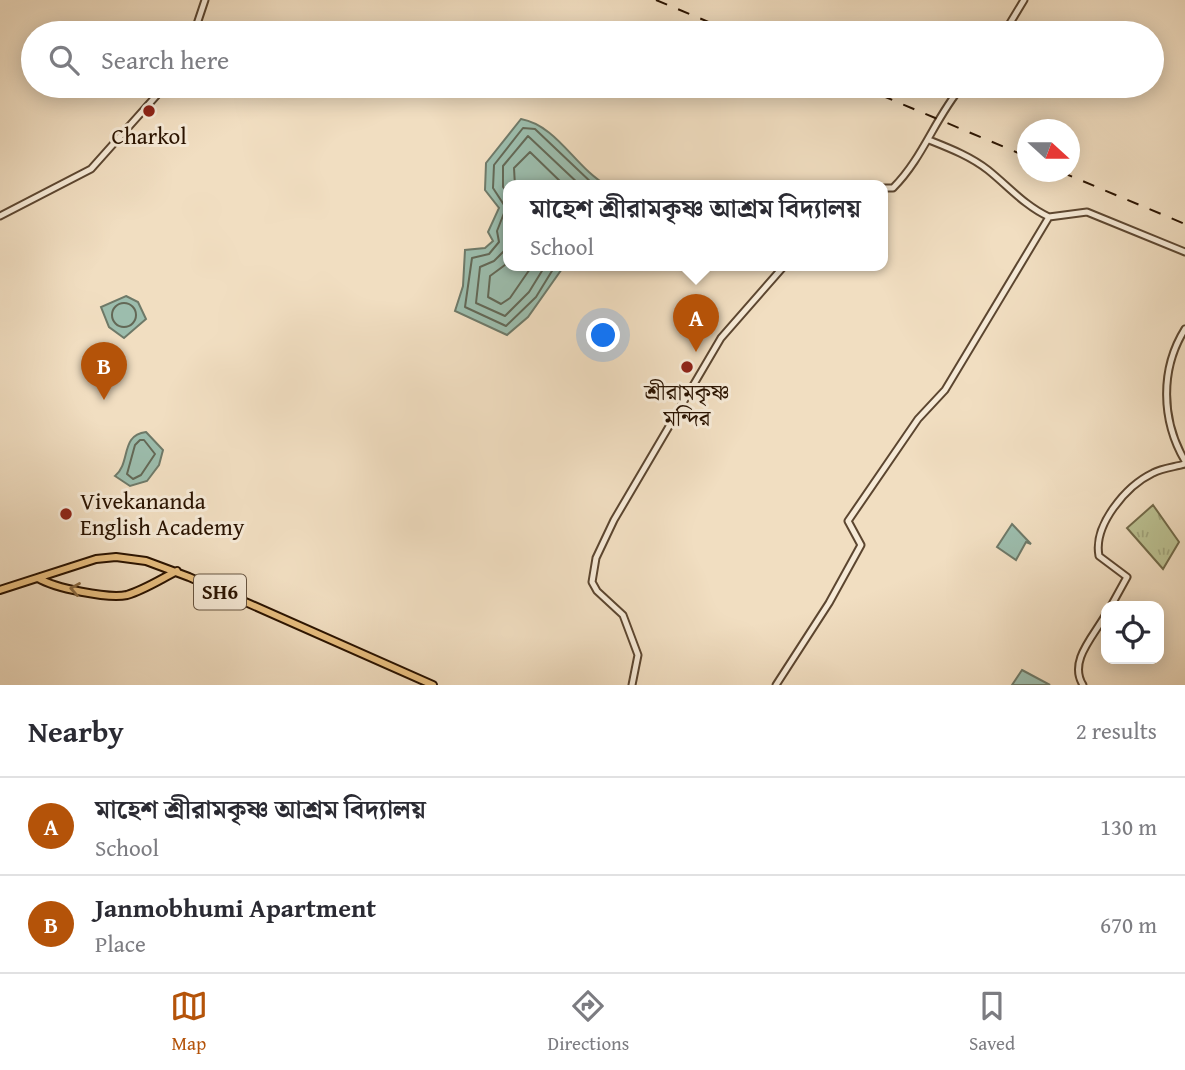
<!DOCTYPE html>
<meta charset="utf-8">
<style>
body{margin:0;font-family:"Gentium Book Plus","Noto Serif Bengali",serif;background:#f7f7f7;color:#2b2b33}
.controls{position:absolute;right:21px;bottom:21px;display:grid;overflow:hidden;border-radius:14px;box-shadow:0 4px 18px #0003}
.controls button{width:63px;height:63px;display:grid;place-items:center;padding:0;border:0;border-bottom:2px solid #e1e1e2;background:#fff;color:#2b2b33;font:35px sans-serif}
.compass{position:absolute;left:1017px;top:119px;width:63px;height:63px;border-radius:50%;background:#fff;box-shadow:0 4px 18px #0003;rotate:111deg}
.you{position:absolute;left:604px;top:336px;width:24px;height:24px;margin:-18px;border:5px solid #fff;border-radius:50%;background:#1a73e8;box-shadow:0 0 0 10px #1a73e833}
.badge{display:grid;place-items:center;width:46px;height:46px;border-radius:50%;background:#b45309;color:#fff;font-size:23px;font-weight:700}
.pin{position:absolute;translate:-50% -58px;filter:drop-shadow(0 2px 4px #0008)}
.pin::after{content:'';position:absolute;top:37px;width:24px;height:21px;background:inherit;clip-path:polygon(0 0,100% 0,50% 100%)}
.popup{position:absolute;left:503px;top:180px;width:385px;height:91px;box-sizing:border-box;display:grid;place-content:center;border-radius:14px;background:#fff;filter:drop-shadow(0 2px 5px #0005);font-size:23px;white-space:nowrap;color:#7c7c81}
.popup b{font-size:26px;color:#2b2b33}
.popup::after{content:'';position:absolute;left:50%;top:100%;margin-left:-14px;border:14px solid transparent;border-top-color:#fff}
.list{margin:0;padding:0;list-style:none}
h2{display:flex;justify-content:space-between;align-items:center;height:91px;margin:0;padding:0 28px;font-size:30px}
h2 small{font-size:23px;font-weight:400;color:#7c7c81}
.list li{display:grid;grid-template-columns:46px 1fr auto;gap:21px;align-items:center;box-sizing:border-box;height:98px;padding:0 28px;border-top:2px solid #e1e1e2}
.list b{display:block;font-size:26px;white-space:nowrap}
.list p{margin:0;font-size:23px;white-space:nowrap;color:#7c7c81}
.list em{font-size:23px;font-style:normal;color:#7c7c81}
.icon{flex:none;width:38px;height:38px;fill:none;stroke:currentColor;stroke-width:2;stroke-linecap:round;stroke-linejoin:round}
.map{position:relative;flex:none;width:1185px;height:685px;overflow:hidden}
.search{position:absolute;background:#fff;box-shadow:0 4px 18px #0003;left:21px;right:21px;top:21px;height:77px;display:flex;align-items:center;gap:18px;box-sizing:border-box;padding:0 24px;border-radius:38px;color:#7c7c81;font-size:26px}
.sheet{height:287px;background:#fff}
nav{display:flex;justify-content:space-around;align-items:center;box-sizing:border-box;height:98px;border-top:2px solid #e1e1e2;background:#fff;font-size:19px;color:#7c7c81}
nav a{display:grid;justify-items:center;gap:4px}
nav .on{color:#b45309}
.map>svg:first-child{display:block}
.grass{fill:url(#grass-tufts);stroke:#726a49;stroke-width:2}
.water{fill:#9cbdad;stroke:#6e7968;stroke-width:2}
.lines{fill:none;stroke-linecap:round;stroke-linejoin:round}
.shore{stroke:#636856;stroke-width:2}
.minor-casing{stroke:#5c4630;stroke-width:9}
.major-casing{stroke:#2a1300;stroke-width:10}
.minor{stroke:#f6ead7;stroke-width:5}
.major{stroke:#e8bf80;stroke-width:6}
.rail{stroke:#2a1300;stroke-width:2;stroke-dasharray:12 12;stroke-linecap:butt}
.oneway{stroke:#896940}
.poi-dot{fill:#8f2418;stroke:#f6ead7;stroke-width:2.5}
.labels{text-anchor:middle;stroke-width:6;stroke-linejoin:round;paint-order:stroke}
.shield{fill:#f6ead7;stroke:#675440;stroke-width:2}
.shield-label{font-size:21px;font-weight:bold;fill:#2a1300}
.poi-label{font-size:23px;fill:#2a1300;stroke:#f6ead7}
</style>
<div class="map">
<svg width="1185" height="685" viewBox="0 0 1185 685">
<defs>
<pattern id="grass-tufts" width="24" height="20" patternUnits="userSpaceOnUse" patternTransform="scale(1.75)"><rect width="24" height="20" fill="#bbc192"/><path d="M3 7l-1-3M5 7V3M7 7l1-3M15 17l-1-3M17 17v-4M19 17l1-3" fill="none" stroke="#a1a57c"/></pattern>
</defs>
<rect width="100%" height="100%" fill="#f1dec1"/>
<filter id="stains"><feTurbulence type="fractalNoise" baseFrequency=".00286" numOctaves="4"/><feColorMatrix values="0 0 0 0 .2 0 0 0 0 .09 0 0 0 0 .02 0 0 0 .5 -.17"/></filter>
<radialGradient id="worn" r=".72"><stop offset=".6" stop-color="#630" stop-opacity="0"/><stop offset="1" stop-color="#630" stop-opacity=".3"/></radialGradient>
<!-- grass -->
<path class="grass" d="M 1153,505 L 1179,542 L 1163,569 L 1127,528 Z"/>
<!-- water -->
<path class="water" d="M 521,119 C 558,126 575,168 608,186 L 509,186 L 509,266 L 564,266 L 528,317 L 507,335 L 455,311 L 463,286 L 465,250 L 485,248 L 493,241 L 488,232 L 499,208 L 485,190 L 486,163 Z
M 126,296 L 138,302 L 146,319 L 124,338 L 109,327 L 101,307 Z
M 146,432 L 163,450 L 159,465 L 147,481 L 130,486 L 115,476 C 131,463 120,435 146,432 Z
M 1012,524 L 1031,544 L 1026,542 L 1016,560 L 997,547 Z
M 1022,670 L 1050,685 L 1012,685 Z"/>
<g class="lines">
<!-- shore -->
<path class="shore" d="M 515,186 L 514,168 L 530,152 L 565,186
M 509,195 L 503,187 L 503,166 L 528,136 L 581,186
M 509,226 L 505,250 L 494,261 L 480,267 L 476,303 L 505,316 L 529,292 L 545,266
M 509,262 L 490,276 L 488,297 L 501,304 L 510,298 L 532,266
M 555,266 L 536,297 L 506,326 L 465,307 L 472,258 L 489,254 L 499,242 L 497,231 L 506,208 L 493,188 L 494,165 L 523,128 L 535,129 L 595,186
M112 315a12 12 0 1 1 24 0a12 12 0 1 1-24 0Z
M 140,440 L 144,440 L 155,454 L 141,475 L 133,479 L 127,474 L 135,445 Z"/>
<defs>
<path id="minor" d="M 194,33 L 205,0
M 1004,33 L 1024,0
M 929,140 C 949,148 970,156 988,170 C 1008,186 1025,206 1049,217 L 1087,212 L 1185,252
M 865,186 L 876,186
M 883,188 L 893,188 C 923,158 935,118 962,86
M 0,216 L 91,169 L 165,86
M 1185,329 C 1160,369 1161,420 1185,461
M 1111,606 L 1127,577 L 1099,556 C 1093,525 1126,486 1153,473 C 1162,468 1175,467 1185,464
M 632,685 L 638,655 L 623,615 L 597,591 L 592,582 L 596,558 L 614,520 L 721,338 L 784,266
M 776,685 L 829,603 L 861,545 L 848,521 L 918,419 L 945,390 L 1049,217
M 1083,685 C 1068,661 1094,636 1106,614"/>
<path id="major" d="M 38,578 C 54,588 108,599 127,595 C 144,590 161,579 177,571
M 0,590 L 96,559 L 116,557 L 146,561 L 189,577 L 433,685"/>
</defs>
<!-- minor casing -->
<use href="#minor" class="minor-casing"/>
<!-- major casing -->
<use href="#major" class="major-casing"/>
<!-- minor -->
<use href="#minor" class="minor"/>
<!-- major -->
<use href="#major" class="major"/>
<!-- rail -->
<path class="rail" d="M 656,0 L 735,33
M 727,22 L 754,33
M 859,86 L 1028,157
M 1061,172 L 1185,224"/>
</g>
<!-- one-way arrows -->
<defs><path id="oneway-chevron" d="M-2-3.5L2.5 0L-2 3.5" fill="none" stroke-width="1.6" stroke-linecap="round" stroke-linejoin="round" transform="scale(1.75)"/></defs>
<use class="oneway" href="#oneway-chevron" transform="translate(75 589) rotate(-170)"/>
<!-- markers -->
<g class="poi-dot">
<circle cx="149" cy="111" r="7"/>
<circle cx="687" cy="367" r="7"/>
<circle cx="66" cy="514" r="7"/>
</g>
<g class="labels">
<!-- shield labels -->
<rect class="shield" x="194" y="574.5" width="52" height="35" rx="5"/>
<g class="shield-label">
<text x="220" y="599">SH6</text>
</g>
<!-- poi labels -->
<g class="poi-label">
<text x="149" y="144">Charkol</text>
<text x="687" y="400">শ্রীরামকৃষ্ণ<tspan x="687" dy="26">মন্দির</tspan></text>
<text x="80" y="509" text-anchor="start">Vivekananda<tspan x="80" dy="26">English Academy</tspan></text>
</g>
</g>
<rect width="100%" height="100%" filter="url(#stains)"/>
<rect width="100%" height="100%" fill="url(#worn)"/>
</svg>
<div class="controls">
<button><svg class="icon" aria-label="locate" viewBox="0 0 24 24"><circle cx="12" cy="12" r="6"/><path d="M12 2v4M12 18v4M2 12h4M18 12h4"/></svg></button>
</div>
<svg class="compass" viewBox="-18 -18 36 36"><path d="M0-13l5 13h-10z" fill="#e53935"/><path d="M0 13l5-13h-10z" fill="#7c7c81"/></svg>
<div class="you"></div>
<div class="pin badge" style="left:696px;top:352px">A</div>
<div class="popup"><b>মাহেশ শ্রীরামকৃষ্ণ আশ্রম বিদ্যালয়</b>School</div>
<div class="pin badge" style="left:104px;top:400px">B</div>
<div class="search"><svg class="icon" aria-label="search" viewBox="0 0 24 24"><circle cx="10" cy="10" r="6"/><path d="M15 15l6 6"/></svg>Search here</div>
</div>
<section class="sheet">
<h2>Nearby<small>2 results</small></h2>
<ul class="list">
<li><span class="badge">A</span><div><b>মাহেশ শ্রীরামকৃষ্ণ আশ্রম বিদ্যালয়</b><p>School</p></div><em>130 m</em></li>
<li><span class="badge">B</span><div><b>Janmobhumi Apartment</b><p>Place</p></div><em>670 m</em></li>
</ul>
</section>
<nav>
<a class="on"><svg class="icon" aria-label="map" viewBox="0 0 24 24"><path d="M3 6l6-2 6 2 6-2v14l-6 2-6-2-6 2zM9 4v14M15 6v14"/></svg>Map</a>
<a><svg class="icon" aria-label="directions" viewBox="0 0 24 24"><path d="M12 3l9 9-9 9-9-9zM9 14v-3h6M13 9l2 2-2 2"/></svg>Directions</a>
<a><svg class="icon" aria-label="saved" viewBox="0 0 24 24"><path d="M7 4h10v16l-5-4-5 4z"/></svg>Saved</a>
</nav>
